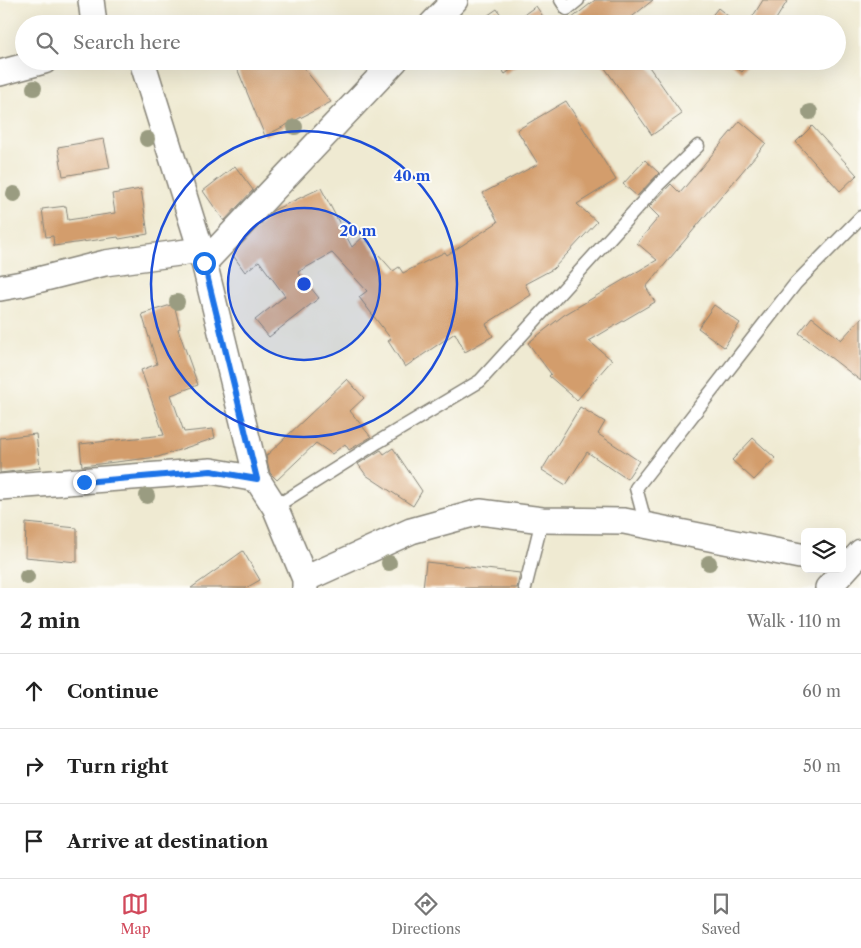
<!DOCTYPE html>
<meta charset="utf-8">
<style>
body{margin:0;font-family:"Libre Caslon Text",serif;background:#f2f2f2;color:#222}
.controls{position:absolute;right:15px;bottom:15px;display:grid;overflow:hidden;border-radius:8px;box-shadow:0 5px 20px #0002}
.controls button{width:45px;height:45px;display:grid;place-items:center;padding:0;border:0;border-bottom:1px solid #e0e0e0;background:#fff;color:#222;font:25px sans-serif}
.stop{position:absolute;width:15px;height:15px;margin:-11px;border:4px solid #1a73e8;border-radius:50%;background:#fff}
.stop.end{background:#1a73e8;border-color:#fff;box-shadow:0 1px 5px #0008}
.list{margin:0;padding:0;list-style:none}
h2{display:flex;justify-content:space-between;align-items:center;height:65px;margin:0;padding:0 20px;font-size:21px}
h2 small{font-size:16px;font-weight:400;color:#767676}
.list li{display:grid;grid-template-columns:32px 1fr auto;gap:15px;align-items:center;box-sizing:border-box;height:75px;padding:0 20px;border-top:1px solid #e0e0e0}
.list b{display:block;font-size:19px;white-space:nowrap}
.list em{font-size:16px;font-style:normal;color:#767676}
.icon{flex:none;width:28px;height:28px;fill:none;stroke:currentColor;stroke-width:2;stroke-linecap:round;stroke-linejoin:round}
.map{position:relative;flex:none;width:861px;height:588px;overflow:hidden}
.search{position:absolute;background:#fff;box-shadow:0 5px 20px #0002;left:15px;right:15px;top:15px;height:55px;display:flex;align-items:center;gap:12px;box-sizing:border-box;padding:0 18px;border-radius:28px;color:#767676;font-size:19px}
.sheet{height:290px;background:#fff}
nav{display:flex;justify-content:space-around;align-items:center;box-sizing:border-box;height:70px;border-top:1px solid #e0e0e0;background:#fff;font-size:14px;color:#767676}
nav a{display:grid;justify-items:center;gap:2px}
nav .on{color:#d1495b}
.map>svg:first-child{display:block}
.building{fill:#d39d6c}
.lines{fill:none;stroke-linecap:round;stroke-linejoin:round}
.lane-casing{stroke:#868377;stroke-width:15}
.street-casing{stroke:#868377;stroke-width:28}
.lane{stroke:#fff;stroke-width:12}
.street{stroke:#fff;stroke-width:25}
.tree{fill:#9a9c81}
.route{stroke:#1a73e8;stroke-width:6}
.ring{fill:none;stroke:#1d4ed8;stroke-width:2.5}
.centre{fill:#1d4ed8;stroke:#fdfcf7;stroke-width:2.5}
.ring-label{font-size:15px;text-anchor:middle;font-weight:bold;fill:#1d4ed8;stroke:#fdfcf7;stroke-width:4;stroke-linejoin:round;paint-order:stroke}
</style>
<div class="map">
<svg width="861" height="588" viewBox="0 0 861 588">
<rect width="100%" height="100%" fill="#fdfcf7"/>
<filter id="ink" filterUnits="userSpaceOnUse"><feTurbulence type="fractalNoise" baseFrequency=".02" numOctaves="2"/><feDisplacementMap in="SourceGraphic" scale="10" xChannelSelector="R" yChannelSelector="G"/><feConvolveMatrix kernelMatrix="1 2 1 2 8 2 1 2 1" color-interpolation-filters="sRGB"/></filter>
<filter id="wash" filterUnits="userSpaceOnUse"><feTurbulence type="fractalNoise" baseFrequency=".0096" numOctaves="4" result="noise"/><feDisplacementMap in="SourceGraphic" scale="20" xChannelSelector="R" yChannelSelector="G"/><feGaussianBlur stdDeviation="1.12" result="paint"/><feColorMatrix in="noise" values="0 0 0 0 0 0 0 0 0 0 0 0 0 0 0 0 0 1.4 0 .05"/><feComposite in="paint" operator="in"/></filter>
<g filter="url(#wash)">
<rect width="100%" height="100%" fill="#efead2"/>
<g id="blocks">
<!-- building -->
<path class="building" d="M 595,0 L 653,0 L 623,24 L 574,24 L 571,19 Z
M 763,0 L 788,0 L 773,24 L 748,24 Z
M 536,6 L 548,24 L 511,24 Z
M 718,8 L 738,24 L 705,24 Z
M 497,9 L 507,24 L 475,24 Z
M 234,61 L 298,61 L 331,102 L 265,136 Z
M 496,61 L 524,61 L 505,74 Z
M 600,61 L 645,61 L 682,114 L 652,135 Z
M 728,61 L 750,61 L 742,72 Z
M 566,101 L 616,180 L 577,204 L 597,222 L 553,269 L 525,284 L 531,295 L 486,324 L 493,336 L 465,352 L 455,333 L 405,367 L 388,341 L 391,339 L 359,297 L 367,291 L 332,253 L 298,272 L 319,298 L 269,337 L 255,320 L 285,296 L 259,261 L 245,272 L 232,254 L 274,210 L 321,188 L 352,247 L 363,237 L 393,271 L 399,267 L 403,273 L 445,252 L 447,255 L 498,222 L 483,193 L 538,164 L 517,130 Z
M 740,121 L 766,143 L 646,287 L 655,302 L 589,341 L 612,360 L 577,400 L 549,376 L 551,374 L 528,343 L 564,315 L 657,260 L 637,243 L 659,217 L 649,207 L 671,184 L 680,193 Z
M 812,126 L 857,175 L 840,191 L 796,142 Z
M 104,139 L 110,168 L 63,176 L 58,147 Z
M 645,160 L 659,173 L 637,196 L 623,184 Z
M 235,166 L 253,190 L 224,221 L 203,191 Z
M 141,189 L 148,234 L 119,239 L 118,237 L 54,246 L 53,236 L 46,237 L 42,209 L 66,206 L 68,220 L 115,213 L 112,194 Z
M 174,304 L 180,328 L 178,329 L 198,385 L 171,395 L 184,432 L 213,429 L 215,438 L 158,457 L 82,466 L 80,444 L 164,435 L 141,370 L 157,364 L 142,314 Z
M 714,305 L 740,323 L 724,347 L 698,328 Z
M 812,317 L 841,340 L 861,318 L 861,381 L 799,333 Z
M 347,379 L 364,398 L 350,411 L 371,437 L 349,450 L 345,444 L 332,454 L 316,443 L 277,480 L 270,473 L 266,456 Z
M 580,407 L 605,422 L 598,434 L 639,461 L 627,479 L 587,452 L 566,485 L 542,470 Z
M 36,434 L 40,468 L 0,473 L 0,438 Z
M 753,438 L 775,458 L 754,480 L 732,460 Z
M 393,448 L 422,491 L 413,506 L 366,475 L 358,464 L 381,450 L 384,454 Z
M 26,523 L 77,528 L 77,562 L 25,557 Z
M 243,551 L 260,580 L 246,588 L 191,588 Z
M 426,562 L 520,573 L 517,588 L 423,588 Z"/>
</g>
</g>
<g filter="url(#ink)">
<use href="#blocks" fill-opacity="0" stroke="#868377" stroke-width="1"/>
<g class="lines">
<defs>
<path id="lane" d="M 561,0 L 567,9 L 578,0
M 275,507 L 378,442 L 480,381 L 658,185 L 698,146
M 646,525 L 636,488 L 796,283 L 861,217
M 525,588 L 542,520"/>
<path id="street" d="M 91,0 L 94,24
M 432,24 L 455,0
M 142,61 L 201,250 L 257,479 L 275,507 L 305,579 L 305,588
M 0,73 L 44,61
M 204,263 L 395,61
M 0,288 L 22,284 L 105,263 L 201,250
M 0,487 L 211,471 L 257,479
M 305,579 L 411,531 L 480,512 L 542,520 L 624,521 L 805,557
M 828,588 L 861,552"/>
</defs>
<!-- lane casing -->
<use href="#lane" class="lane-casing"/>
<!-- street casing -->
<use href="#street" class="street-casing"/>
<!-- lane -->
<use href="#lane" class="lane"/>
<!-- street -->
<use href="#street" class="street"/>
</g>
<!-- trees -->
<g class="tree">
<circle cx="34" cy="88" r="8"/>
<circle cx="810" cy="112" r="8"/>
<circle cx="295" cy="127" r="8"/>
<circle cx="147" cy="139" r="8"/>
<circle cx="14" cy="194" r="8"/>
<circle cx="177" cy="302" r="8"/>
<circle cx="147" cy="496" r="8"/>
<circle cx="389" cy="563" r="8"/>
<circle cx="709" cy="563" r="8"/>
<circle cx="27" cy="577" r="8"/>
</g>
</g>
<g class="lines" filter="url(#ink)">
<!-- route -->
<path class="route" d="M 84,482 L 211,471 L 257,479 L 204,263"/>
</g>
<!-- distance rings -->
<circle cx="304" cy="284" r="76" fill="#1d4ed8" fill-opacity=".12"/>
<g class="ring">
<circle cx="304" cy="284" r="76"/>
<circle cx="304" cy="284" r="153"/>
</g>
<circle cx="304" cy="284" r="8" class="centre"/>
<g class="ring-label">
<text x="412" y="181">40 m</text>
<text x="358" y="236">20 m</text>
</g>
</svg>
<div class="controls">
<button><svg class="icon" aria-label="layers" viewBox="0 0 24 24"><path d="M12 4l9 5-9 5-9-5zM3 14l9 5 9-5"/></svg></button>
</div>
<div class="stop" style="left:204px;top:263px"></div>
<div class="stop end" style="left:84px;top:482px"></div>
<div class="search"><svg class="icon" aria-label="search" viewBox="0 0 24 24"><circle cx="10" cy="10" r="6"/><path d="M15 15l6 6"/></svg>Search here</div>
</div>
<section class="sheet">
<h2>2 min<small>Walk · 110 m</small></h2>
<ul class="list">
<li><svg class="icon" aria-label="ahead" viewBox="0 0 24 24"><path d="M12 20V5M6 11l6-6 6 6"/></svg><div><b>Continue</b></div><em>60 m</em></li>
<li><svg class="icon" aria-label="right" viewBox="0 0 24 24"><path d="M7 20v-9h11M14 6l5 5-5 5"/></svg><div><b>Turn right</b></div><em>50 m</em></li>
<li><svg class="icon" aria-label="arrive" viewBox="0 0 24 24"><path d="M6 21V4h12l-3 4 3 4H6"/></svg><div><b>Arrive at destination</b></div></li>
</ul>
</section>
<nav>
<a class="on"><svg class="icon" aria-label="map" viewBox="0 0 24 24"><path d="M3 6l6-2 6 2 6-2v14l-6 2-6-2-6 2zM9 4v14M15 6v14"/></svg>Map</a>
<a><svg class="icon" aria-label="directions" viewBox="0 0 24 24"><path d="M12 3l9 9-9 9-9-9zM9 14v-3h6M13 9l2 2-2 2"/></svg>Directions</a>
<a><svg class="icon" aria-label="saved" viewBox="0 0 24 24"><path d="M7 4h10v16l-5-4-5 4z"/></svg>Saved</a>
</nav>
